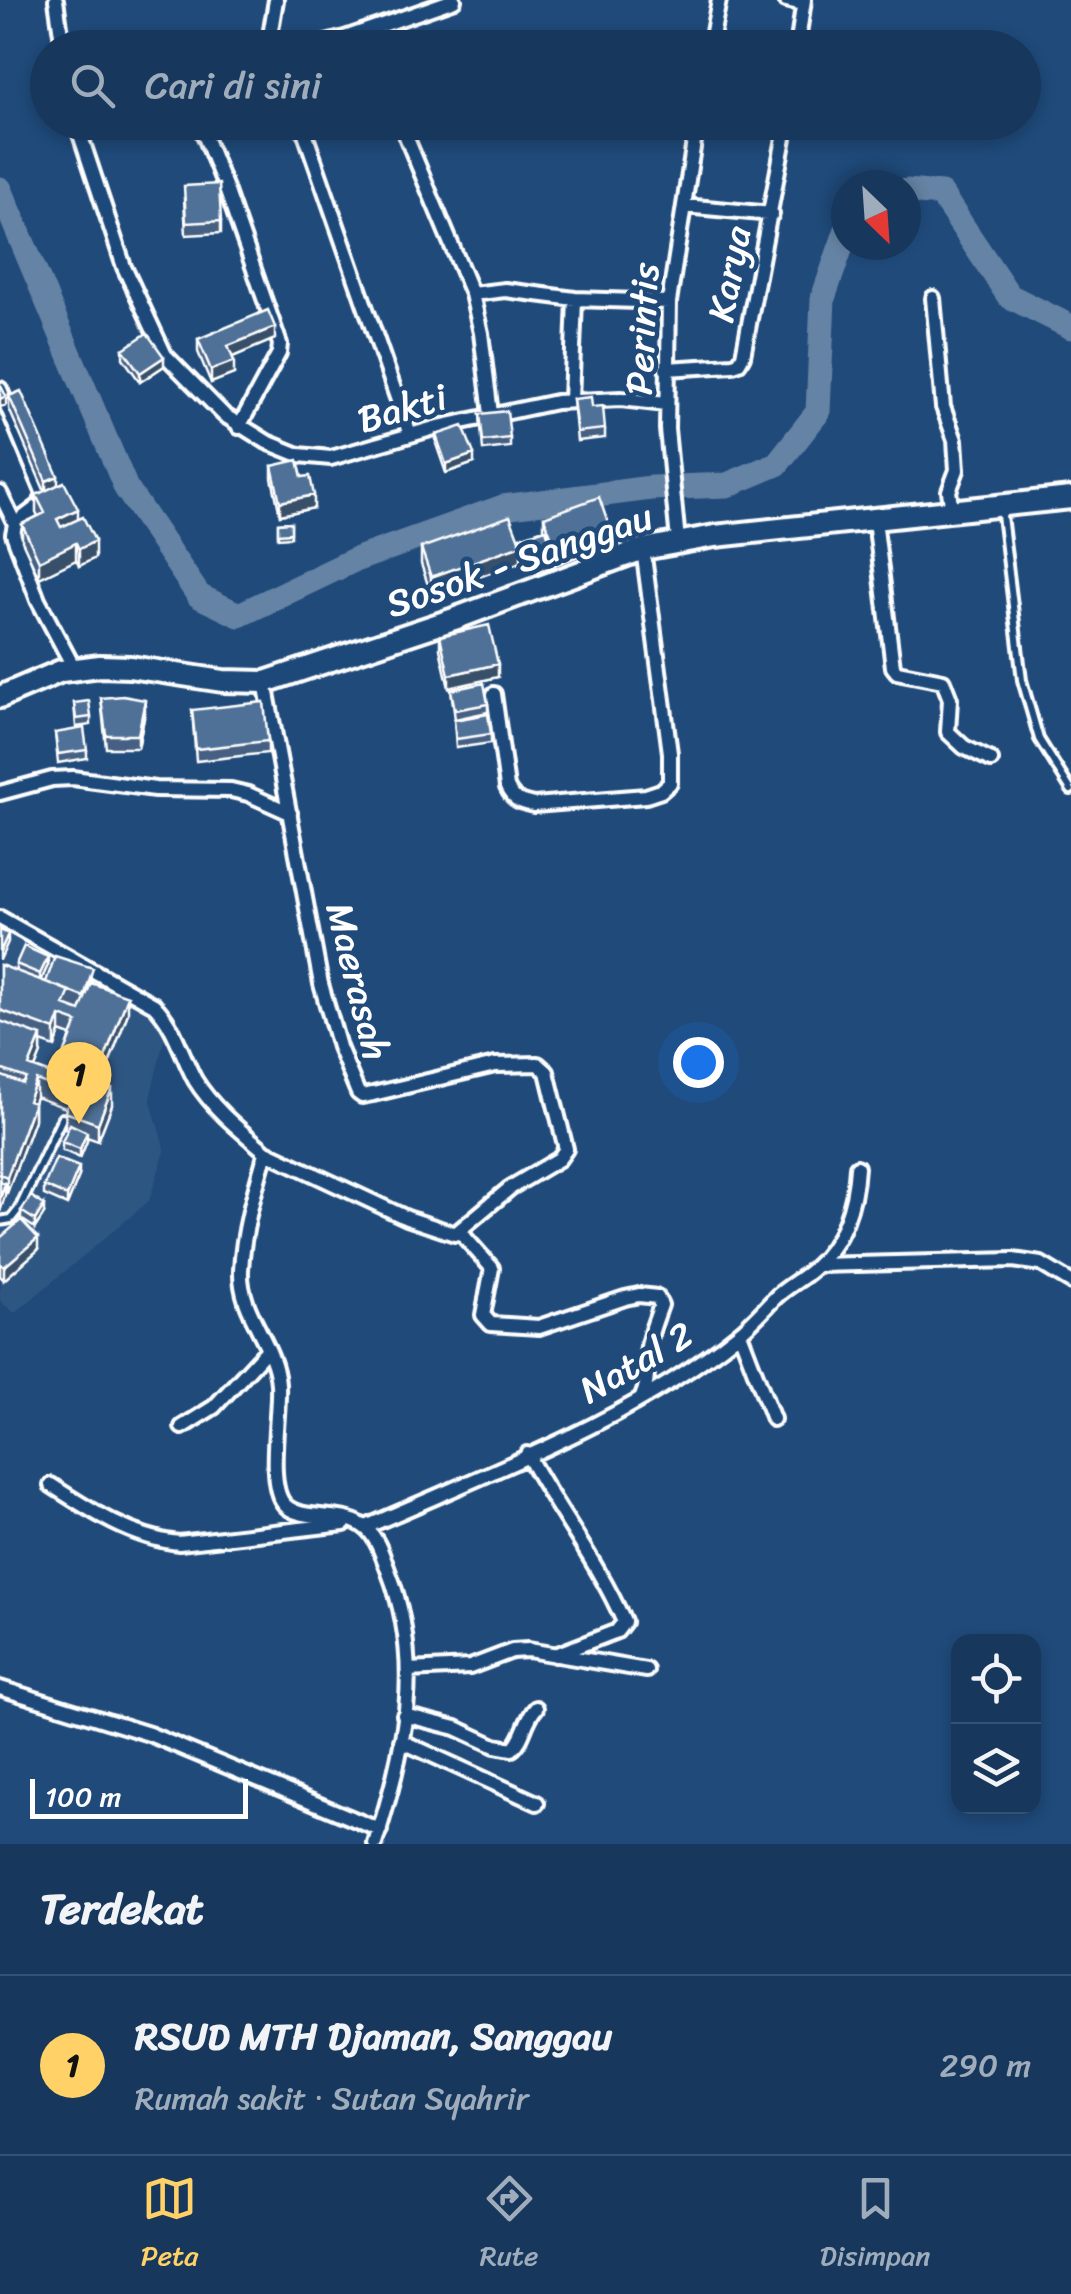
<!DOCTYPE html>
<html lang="id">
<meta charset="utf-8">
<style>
body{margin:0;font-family:Sriracha,sans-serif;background:#244365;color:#f1f3f6}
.controls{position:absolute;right:30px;bottom:30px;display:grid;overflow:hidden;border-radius:20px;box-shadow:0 5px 15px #0003}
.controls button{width:90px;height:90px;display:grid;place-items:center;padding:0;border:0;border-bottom:2px solid #365272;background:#17385c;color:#f1f3f6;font:50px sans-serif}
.compass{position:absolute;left:831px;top:170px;width:90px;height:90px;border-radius:50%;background:#17385c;box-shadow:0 5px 15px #0003;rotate:155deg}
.scale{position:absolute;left:30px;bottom:25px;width:218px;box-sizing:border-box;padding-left:10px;border:5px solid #fff;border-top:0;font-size:28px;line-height:35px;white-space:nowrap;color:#fff;-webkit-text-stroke:8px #1f4a7a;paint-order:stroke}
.you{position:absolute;left:698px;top:1062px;width:35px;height:35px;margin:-25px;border:8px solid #fff;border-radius:50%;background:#1a73e8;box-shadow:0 0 0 15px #1a73e833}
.badge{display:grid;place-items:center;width:65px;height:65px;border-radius:50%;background:#ffd166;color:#111;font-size:32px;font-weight:700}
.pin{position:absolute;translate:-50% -82px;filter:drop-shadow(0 2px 5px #0008)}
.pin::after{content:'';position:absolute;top:52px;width:35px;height:30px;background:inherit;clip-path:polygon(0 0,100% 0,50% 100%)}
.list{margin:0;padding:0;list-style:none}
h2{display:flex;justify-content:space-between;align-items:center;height:130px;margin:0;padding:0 40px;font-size:42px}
h2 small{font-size:32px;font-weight:400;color:#9eacbb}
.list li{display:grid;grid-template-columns:65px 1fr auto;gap:30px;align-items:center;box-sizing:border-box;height:180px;padding:0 40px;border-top:2px solid #365272}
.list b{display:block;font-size:38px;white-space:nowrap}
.list p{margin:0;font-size:32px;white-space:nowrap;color:#9eacbb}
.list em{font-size:32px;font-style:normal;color:#9eacbb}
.icon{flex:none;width:55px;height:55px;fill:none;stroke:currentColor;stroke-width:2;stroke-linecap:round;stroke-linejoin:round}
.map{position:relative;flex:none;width:1071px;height:1844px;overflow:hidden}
.search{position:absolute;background:#17385c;box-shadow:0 5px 15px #0003;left:30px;right:30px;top:30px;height:110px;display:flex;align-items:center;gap:25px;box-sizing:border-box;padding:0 35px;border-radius:55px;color:#9eacbb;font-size:38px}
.sheet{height:310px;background:#17385c}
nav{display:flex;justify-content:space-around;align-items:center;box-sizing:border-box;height:140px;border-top:2px solid #365272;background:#17385c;font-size:28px;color:#9eacbb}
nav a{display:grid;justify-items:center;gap:5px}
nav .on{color:#ffd166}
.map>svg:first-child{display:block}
.built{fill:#2e5683}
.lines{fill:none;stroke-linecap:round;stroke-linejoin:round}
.river{stroke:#6583a4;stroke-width:25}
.service-casing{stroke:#fff;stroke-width:14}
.minor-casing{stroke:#fff;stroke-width:20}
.trunk-casing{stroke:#fff;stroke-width:28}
.service{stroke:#1f4a7a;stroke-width:6}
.minor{stroke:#1f4a7a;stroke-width:12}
.trunk{stroke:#1f4a7a;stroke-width:20}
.wall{fill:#456182;stroke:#fff;stroke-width:2.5;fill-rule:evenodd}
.shaded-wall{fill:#384f6a;stroke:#fff;stroke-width:2.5}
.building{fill:#507197;stroke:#fff;stroke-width:2.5}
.labels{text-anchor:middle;stroke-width:9;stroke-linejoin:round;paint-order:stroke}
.street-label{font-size:38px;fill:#fff;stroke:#1f4a7a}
</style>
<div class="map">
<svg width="1071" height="1844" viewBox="0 0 1071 1844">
<rect width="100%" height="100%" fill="#1f4a7a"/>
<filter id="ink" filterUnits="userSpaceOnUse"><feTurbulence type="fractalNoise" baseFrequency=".01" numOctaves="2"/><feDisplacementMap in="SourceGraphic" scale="20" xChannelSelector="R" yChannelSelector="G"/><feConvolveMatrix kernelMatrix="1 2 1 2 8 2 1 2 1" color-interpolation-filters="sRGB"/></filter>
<g filter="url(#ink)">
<!-- built -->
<path class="built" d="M 0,926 L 133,1000 L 166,1032 L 150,1098 L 165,1151 L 149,1201 L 15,1313 L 0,1301 Z"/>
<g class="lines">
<!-- river -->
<path class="river" d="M 0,189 L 126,488 L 199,596 L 239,615 L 352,561 L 503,507 L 651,488 L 727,485 L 777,464 L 818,412 L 823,298 L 846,232
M 906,191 L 941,194 L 1009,296 L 1071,327"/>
<defs>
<path id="service" d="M 1001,507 L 1022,680 L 1039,739 L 1071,790
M 0,1221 L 11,1219 L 19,1209 L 62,1118"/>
<path id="minor" d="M 56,0 L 63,48
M 786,0 L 803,4
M 367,31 L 373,48
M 268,48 L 276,0
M 308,48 L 345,38 L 454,0
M 710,48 L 719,0
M 797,48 L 804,0
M 76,122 L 124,267 L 165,355 L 224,415 L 267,442 L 299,455 L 331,458 L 438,427 L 556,402 L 621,399 L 666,404
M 199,122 L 225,186 L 280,344 L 279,353 L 239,427
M 301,122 L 410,435
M 400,122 L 472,294 L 481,333 L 491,414
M 684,206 L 772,214
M 472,294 L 505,290 L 575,299 L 669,302
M 933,298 L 943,407 L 955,440 L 957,470 L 949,491 L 952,511
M 666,369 L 733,365 L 739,363 L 743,356 L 787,122
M 0,389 L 44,494 L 40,505 L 15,524 L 13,534 L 38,600 L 74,668
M 571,400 L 575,299
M 0,493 L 15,524
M 875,520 L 893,667 L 897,672 L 943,681 L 950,699 L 948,732 L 964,747 L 991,760
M 678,541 L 667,429 L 669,302 L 697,122
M 265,682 L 321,984 L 339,1047 L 358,1093 L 362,1096 L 373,1094 L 495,1065 L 538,1064 L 547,1072 L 566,1149 L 559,1159 L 510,1188 L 455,1234 L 407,1218 L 266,1152
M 494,694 L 507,787 C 513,800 520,802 534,805 L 646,796 L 661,791 L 670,783 L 670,753 L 643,549
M 0,793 L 52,779 L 73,778 L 155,789 L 231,790 L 248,794 L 290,813
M 0,918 L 154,1005 C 175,1026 181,1054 195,1080 C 213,1109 240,1130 266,1152 C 255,1190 243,1230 241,1270 C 239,1313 275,1343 278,1384 C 280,1412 266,1483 284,1504 C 301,1524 346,1508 368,1530 C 378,1540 383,1557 388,1570 C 425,1664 404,1751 375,1844
M 460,1232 L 492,1268 L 483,1315 L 491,1324 L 539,1327 L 625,1298 L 639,1295 L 657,1297 L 661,1305 C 655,1322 648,1338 647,1355 C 646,1372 649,1382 642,1397
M 818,1265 L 1013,1260 L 1041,1264 L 1071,1282
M 740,1333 L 773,1419
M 182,1427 L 214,1407 L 268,1349
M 527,1454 C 558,1512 598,1562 624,1622 L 617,1631 L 555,1655
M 51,1485 C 91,1511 132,1538 179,1543 L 344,1524
M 366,1527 C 490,1472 632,1420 738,1334 C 752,1323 764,1309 777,1296 C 788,1286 802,1279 813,1269 C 843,1243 855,1204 857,1167
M 408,1670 L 470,1667 L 512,1651 L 528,1650 L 646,1670
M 0,1688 L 149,1734 L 380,1830
M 404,1715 L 456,1728 L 495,1746 L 512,1749 C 524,1740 524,1721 536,1708
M 401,1741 L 537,1803"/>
<path id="trunk" d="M 0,697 L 61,671 L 100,666 L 130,667 L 223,681 L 265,682 L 454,619 L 643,549 L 715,536 L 1071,498"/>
</defs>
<!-- service casing -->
<use href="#service" class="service-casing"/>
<!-- minor casing -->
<use href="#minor" class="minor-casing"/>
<!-- trunk casing -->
<use href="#trunk" class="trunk-casing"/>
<!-- service -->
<use href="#service" class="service"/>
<!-- minor -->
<use href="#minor" class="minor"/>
<!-- trunk -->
<use href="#trunk" class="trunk"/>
</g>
<!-- wall -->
<path class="wall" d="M 184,199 L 221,221 L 221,233 L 186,235 Z
M 198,339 L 275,339 L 232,357 L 234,374 L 211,383 L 198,352 Z
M 123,349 L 164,366 L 140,382 L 123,358 Z
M 9,396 L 78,519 L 95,558 L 79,566 L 76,560 L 39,578 L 22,541 L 22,524 L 38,516 L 36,512 L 36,495 L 45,492 L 9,409 Z
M 573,399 L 592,407 L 605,429 L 605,438 L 577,441 Z
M 480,414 L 510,438 L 510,447 L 483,450 Z
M 436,435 L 474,463 L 446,473 L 436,444 Z
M 272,466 L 302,477 L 314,508 L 280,515 L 272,478 Z
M 544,517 L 611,544 L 557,564 L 555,558 L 555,566 L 530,574 L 521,546 L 521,562 L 431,594 L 421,564 L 421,548 L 520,544 L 520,537 L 544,529 Z
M 291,522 L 291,537 L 278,538 L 278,523 Z
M 440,636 L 498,677 L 449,688 L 440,649 Z
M 451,690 L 488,704 L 488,712 L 455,719 Z
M 101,698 L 145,713 L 138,748 L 106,748 Z
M 74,703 L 91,717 L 91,725 L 76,727 Z
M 192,710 L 268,741 L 268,753 L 196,761 Z
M 454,720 L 491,734 L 491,743 L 456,748 Z
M 55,733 L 87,750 L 87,758 L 58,763 Z
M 16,964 L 48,965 L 41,980 L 46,982 L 93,981 L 92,983 L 128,1013 L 101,1084 L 112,1105 L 98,1141 L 87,1137 L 87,1141 L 80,1158 L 62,1150 L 62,1142 L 68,1130 L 65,1129 L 66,1108 L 36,1097 L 34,1103 L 34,1120 L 7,1193 L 5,1193 L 0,1212 L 0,965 L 16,971 ZM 60,1032 L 71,1036 L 64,1055 L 64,1071 L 80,1077 L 77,1084 L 35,1068 L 41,1053 L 41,1042 L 55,1047 Z
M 79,1176 L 67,1205 L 44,1195 L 44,1186 Z
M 21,1211 L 44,1214 L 35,1228 L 21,1219 Z
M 0,1238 L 38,1250 L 4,1280 L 0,1276 Z"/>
<!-- shaded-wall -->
<path class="shaded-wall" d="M 275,327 L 275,339 L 228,359 L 228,346 Z
M 164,357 L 164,366 L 140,382 L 140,373 Z
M 234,361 L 234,374 L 211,383 L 211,370 Z
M 6,396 L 6,405 L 0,407 L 0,399 Z
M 474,454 L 474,463 L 446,473 L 446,464 Z
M 58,476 L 58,489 L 46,494 L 46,481 Z
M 314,495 L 314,508 L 280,515 L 280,502 Z
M 78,509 L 78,526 L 57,536 L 57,519 Z
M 611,532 L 611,544 L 557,564 L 557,552 Z
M 95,541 L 95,558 L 79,566 L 79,549 Z
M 76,543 L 76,560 L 39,578 L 39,561 Z
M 521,545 L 521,562 L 431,594 L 431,577 Z
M 555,557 L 555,566 L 530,574 L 530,565 Z
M 498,664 L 498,677 L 449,688 L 449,675 Z
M 145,700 L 145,713 L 138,748 L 138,735 Z
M 8,934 L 8,942 L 0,960 L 0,952 Z
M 48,957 L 48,965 L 40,983 L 40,974 Z
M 128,996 L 128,1013 L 101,1085 L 101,1068 Z
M 60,1016 L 60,1032 L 55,1047 L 55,1030 Z
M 41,1036 L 41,1053 L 29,1083 L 29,1066 Z
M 36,1080 L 36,1097 L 28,1118 L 28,1101 Z
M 112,1088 L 112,1105 L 98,1141 L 98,1124 Z
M 34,1103 L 34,1120 L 7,1193 L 7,1177 Z
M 87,1132 L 87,1141 L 80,1158 L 80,1149 Z
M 79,1167 L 79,1176 L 67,1205 L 67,1196 Z
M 5,1183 L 5,1196 L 0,1212 L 0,1199 Z
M 44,1205 L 44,1214 L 35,1228 L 35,1220 Z
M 38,1238 L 38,1250 L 4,1280 L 4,1267 Z"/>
<!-- building -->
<path class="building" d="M 219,184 L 221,221 L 186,223 L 184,186 Z
M 268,310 L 275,327 L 228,346 L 234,361 L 211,370 L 198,339 Z
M 147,333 L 164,357 L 140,373 L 123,349 Z
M 0,384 L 6,396 L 0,399 Z
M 21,391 L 58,476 L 46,481 L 9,396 Z
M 591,397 L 592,407 L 603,406 L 605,429 L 577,432 L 573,399 Z
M 507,411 L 510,438 L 483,441 L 480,414 Z
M 463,426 L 474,454 L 446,464 L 436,435 Z
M 298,460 L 302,477 L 310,476 L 314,495 L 280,502 L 272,466 Z
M 64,482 L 78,509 L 57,519 L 61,527 L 83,517 L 95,541 L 79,549 L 76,543 L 39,561 L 22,524 L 45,513 L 36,495 Z
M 599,497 L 611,532 L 557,552 L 544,517 Z
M 510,516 L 521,545 L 431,577 L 421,548 Z
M 291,522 L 291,533 L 278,534 L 278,523 Z
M 546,529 L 555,557 L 530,565 L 520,537 Z
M 489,625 L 498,664 L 449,675 L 440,636 Z
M 484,683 L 488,704 L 455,710 L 451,690 Z
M 123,696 L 145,700 L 138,735 L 106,735 L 101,698 Z
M 89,701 L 91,717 L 76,719 L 74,703 Z
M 264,702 L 268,741 L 196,749 L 192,710 Z
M 488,714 L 491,734 L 456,739 L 454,720 Z
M 84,728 L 87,750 L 58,754 L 55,733 Z
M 0,930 L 8,934 L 0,952 Z
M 24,946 L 48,957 L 40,974 L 16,964 Z
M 55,956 L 93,968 L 84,997 L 46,982 Z
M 0,965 L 70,991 L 64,1005 L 80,1011 L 91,983 L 128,996 L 101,1068 L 64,1055 L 77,1022 L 60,1016 L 55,1030 L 0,1010 Z
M 0,1021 L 41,1036 L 29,1066 L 77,1084 L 80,1076 L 112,1088 L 98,1124 L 65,1112 L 72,1093 L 36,1080 L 28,1101 L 34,1103 L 7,1177 L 0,1174 L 0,1075 L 23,1084 L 26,1078 L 0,1069 Z
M 70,1124 L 87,1132 L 80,1149 L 62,1142 Z
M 56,1158 L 79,1167 L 67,1196 L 44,1186 Z
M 0,1182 L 5,1183 L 0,1199 Z
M 31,1196 L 44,1205 L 35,1220 L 21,1211 Z
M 21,1220 L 38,1238 L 4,1267 L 0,1263 L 0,1238 Z"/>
</g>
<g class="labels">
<!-- street labels -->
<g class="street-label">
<text transform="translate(729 274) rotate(-79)" y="13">Karya</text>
<text transform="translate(642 329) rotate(-87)" y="13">Perintis</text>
<text transform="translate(402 408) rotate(-16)" y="13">Bakti</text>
<text transform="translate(519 560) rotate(-19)" y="13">Sosok - Sanggau</text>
<text transform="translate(358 981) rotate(76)" y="13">Maerasah</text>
<text transform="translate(636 1362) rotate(-30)" y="13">Natal 2</text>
</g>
</g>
</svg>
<div class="controls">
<button><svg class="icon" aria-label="locate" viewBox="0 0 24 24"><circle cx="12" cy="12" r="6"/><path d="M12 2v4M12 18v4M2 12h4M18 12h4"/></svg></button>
<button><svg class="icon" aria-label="layers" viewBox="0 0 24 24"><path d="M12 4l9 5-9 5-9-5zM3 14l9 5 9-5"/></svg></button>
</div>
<svg class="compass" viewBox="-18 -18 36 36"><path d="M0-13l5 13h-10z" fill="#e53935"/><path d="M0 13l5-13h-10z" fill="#9eacbb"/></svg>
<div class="scale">100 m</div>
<div class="you"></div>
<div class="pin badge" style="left:79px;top:1124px">1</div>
<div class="search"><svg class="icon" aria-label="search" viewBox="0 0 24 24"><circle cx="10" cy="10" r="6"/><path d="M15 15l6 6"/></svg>Cari di sini</div>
</div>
<section class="sheet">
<h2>Terdekat<small></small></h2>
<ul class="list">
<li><span class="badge">1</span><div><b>RSUD MTH Djaman, Sanggau</b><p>Rumah sakit · Sutan Syahrir</p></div><em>290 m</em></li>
</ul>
</section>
<nav>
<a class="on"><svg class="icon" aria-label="map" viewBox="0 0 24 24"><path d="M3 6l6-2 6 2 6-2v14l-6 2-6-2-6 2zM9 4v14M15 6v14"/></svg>Peta</a>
<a><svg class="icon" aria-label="directions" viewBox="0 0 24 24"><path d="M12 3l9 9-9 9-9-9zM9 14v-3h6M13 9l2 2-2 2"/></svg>Rute</a>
<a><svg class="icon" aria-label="saved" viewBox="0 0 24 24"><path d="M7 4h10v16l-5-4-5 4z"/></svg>Disimpan</a>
</nav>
